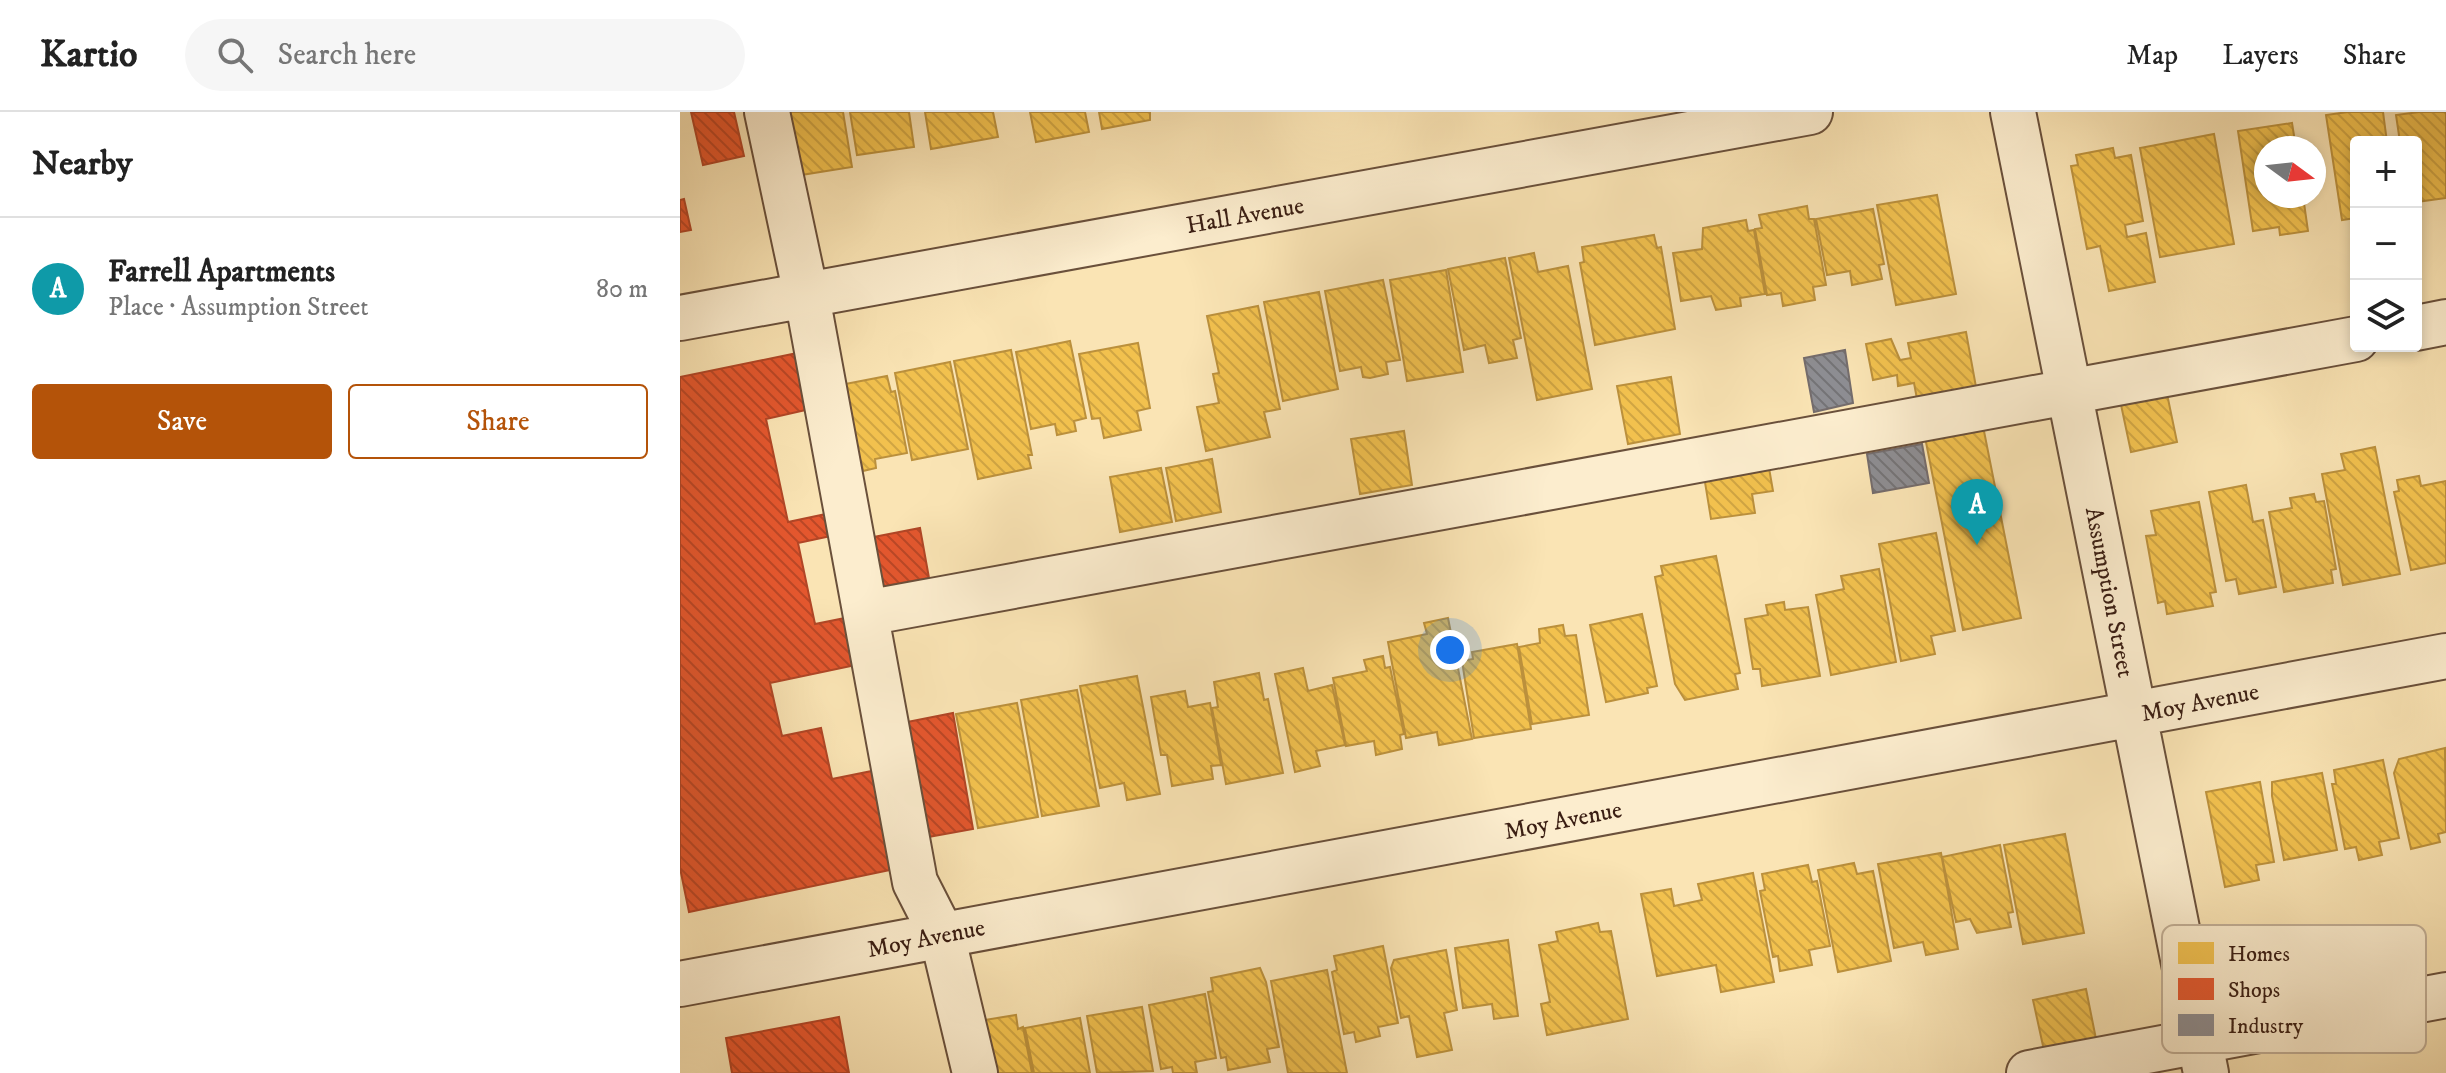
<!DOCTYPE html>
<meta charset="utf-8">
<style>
body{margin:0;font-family:"IM FELL DW Pica",serif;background:#f6f6f6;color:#222}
.controls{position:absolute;right:24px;top:24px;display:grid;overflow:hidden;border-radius:8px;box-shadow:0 4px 12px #0003}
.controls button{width:72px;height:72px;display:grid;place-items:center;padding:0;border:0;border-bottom:2px solid #e0e0e0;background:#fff;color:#222;font:40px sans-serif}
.compass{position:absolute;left:1574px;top:24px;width:72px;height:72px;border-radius:50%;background:#fff;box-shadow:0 4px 12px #0003;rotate:105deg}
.you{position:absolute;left:770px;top:538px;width:28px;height:28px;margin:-20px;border:6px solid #fff;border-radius:50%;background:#1a73e8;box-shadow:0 0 0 12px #1a73e833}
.badge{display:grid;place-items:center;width:52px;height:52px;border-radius:50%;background:#b45309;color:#fff;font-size:26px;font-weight:700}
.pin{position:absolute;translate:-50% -66px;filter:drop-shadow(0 2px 4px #0008)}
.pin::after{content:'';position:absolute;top:42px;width:28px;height:24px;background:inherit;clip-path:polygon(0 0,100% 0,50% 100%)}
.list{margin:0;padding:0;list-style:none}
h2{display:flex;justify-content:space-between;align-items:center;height:104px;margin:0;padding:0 32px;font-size:34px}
h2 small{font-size:26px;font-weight:400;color:#767676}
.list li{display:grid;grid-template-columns:52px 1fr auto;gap:24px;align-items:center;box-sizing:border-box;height:144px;padding:0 32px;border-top:2px solid #e0e0e0}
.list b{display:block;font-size:30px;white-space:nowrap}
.list p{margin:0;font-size:26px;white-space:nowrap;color:#767676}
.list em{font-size:26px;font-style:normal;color:#767676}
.actions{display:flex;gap:16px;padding:24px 32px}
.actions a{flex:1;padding:18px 0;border:2px solid #b45309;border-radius:8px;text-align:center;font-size:28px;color:#b45309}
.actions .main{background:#b45309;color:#fff}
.icon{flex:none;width:44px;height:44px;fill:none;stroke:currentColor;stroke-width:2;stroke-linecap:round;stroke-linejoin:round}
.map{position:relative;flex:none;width:1766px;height:961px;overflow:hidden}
header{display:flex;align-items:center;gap:48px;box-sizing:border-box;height:112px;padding:0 40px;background:#fff;border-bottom:2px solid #e0e0e0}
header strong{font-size:38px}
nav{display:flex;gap:44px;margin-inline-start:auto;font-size:28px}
.search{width:560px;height:72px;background:#f6f6f6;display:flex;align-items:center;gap:20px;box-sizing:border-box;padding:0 28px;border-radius:44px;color:#767676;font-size:30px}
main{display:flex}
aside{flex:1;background:#fff}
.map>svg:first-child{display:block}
.homes{fill:url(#homes-back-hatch);stroke:#bb903c;stroke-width:2}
.shops{fill:url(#shops-back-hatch);stroke:#b14626;stroke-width:2}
.industry{fill:url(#industry-back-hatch);stroke:#746c6c;stroke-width:2}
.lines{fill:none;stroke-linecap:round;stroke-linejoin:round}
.minor-casing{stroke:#6a503b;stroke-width:48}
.minor{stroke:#fcedce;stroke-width:44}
.labels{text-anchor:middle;stroke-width:8;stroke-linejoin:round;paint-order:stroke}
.street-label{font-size:24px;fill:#3a1e13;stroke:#fcedce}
.key{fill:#fcedce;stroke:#c2af96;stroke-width:2}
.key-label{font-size:22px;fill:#3a1e13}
</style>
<header>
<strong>Kartio</strong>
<div class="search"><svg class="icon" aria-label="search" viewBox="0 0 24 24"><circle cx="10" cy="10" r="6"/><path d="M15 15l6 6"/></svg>Search here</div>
<nav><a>Map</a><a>Layers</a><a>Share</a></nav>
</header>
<main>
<aside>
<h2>Nearby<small></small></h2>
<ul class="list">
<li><span class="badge" style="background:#0f9aa8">A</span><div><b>Farrell Apartments</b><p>Place · Assumption Street</p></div><em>80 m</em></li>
</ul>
<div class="actions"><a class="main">Save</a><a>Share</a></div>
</aside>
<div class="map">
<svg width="1766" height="961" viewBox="0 0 1766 961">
<defs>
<pattern id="homes-back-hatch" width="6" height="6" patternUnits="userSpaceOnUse" patternTransform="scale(2)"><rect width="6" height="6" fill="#f2c14e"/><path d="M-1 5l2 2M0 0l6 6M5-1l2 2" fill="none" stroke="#d0a543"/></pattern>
<pattern id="shops-back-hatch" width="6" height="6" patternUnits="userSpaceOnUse" patternTransform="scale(2)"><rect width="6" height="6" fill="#e4572e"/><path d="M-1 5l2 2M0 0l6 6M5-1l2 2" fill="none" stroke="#ba4726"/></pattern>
<pattern id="industry-back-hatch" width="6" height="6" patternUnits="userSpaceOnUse" patternTransform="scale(2)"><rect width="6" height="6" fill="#8d8d92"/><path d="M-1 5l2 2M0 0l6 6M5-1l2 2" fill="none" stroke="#747376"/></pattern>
</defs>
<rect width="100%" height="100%" fill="#fae4b4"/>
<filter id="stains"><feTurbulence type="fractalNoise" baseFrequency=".0025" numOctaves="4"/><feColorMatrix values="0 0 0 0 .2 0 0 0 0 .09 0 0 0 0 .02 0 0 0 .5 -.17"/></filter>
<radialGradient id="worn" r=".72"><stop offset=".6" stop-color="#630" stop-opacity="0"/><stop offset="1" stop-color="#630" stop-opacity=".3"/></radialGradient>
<!-- homes -->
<path class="homes" d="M 107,0 L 163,0 L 172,55 L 121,63 Z
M 170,0 L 229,0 L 234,35 L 177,43 Z
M 245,0 L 313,0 L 318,25 L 251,37 Z
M 350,0 L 405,0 L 409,20 L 356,30 Z
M 419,0 L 470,0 L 470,8 L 422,17 Z
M 1668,0 L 1703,0 L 1707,30 L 1676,30 L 1676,106 L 1662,108 L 1646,3 Z
M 1739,0 L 1766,0 L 1766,86 L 1736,90 L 1736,30 L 1720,30 L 1716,3 Z
M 1612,11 L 1616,36 L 1586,36 L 1586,84 L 1623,84 L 1628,119 L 1600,123 L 1599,115 L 1573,119 L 1558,19 Z
M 1534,22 L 1554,132 L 1480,145 L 1460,36 Z
M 1433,36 L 1435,46 L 1451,43 L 1463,109 L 1445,113 L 1447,125 L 1466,121 L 1475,170 L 1429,179 L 1420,134 L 1407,137 L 1391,54 L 1398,53 L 1396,43 Z
M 1257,83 L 1276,182 L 1216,193 L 1197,93 Z
M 1127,94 L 1129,107 L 1134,107 L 1146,173 L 1133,175 L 1135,188 L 1103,194 L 1101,181 L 1087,183 L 1075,117 L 1082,116 L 1079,103 Z
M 1193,97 L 1204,152 L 1199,153 L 1202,167 L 1172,173 L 1170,159 L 1147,163 L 1136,107 Z
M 1066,108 L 1068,119 L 1074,118 L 1085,182 L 1060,186 L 1061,194 L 1036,198 L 1031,184 L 1001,189 L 993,141 L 1022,137 L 1023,116 Z
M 974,123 L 977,136 L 981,135 L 995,217 L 915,233 L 900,151 L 904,150 L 902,135 Z
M 854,141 L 858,160 L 888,154 L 912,277 L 857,288 L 829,146 Z
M 825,146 L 841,226 L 833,228 L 837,246 L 809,251 L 805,233 L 784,238 L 768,157 Z
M 766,158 L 783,260 L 727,269 L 710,168 Z
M 703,168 L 720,248 L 706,250 L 708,262 L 690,266 L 683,265 L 681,255 L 660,259 L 645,179 Z
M 639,180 L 658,277 L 603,289 L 584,190 Z
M 578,194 L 600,297 L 584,300 L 590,325 L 526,339 L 517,295 L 539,291 L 533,262 L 539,261 L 527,204 Z
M 1286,220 L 1296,275 L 1237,287 L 1234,271 L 1218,274 L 1217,263 L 1193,268 L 1186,232 L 1211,227 L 1220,248 L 1231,246 L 1228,231 Z
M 390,229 L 406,306 L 394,309 L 396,319 L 377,323 L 375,312 L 351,317 L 336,240 Z
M 458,231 L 470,296 L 457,299 L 461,318 L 424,326 L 420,306 L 412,307 L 399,242 Z
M 331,238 L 352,343 L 348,343 L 351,356 L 298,367 L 274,249 Z
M 270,250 L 288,337 L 232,348 L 215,261 Z
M 207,264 L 211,280 L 215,279 L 227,341 L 195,347 L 196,356 L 183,359 L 181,349 L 172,351 L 160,273 Z
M 991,265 L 1000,322 L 948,332 L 937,274 Z
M 1486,277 L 1497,330 L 1451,340 L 1440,288 Z
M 1302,309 L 1341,506 L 1283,518 L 1244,320 Z
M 724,319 L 732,373 L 680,382 L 671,327 Z
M 1695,335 L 1720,462 L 1663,473 L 1642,362 L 1665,358 L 1661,342 Z
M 532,347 L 541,400 L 496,409 L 486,356 Z
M 481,356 L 492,410 L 440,420 L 430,365 Z
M 1089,356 L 1093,379 L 1072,382 L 1075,401 L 1031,407 L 1023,358 Z
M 1739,364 L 1741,374 L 1766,369 L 1766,451 L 1731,458 L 1714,380 L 1719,379 L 1717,368 Z
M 1566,373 L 1573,410 L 1583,408 L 1596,475 L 1559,482 L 1556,467 L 1546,469 L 1529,380 Z
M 1634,382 L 1636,390 L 1644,389 L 1656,457 L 1651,458 L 1653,471 L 1604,480 L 1589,400 L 1612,396 L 1610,386 Z
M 1519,390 L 1536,480 L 1530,481 L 1533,494 L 1487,502 L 1485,489 L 1478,491 L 1466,424 L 1476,423 L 1471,399 Z
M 1256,421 L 1275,519 L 1251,524 L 1255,542 L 1221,549 L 1199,432 Z
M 1036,444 L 1060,561 L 1055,562 L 1058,577 L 1005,588 L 995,572 L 975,465 L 983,463 L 981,454 Z
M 1199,457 L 1216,550 L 1151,563 L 1136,483 L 1164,477 L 1161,464 Z
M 1104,490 L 1105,498 L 1128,495 L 1140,564 L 1082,574 L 1080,557 L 1073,557 L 1065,507 L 1088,503 L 1086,493 Z
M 962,502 L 977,574 L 967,576 L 968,581 L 926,590 L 910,513 Z
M 768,506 L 792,627 L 759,633 L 757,620 L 726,626 L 708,530 L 747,522 L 744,511 Z
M 883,513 L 885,524 L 896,523 L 909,603 L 852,612 L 839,535 L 860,531 L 859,517 Z
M 837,532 L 851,617 L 794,626 L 782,549 L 793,547 L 792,540 Z
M 703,544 L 705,556 L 710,555 L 724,622 L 720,623 L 722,637 L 696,643 L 694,629 L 666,634 L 653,566 L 687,559 L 684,548 Z
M 623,556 L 628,579 L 652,573 L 665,633 L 636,639 L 640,654 L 615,660 L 595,562 Z
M 579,561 L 584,588 L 588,587 L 603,661 L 546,672 L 532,596 L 538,595 L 534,570 Z
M 457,564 L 480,682 L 447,688 L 444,671 L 420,676 L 400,574 Z
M 397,578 L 419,694 L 362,704 L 341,588 Z
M 505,579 L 508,595 L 530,591 L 541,653 L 531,654 L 533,667 L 492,674 L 487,643 L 481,643 L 471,585 Z
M 337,591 L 358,705 L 298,716 L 276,602 Z
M 1765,636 L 1766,720 L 1758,722 L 1760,730 L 1731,737 L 1714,661 L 1719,647 Z
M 1703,648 L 1719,726 L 1699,730 L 1702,743 L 1679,748 L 1676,735 L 1665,737 L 1652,672 L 1656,672 L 1654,658 Z
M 1642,661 L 1657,738 L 1604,748 L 1592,684 L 1592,670 Z
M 1580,670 L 1594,750 L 1576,753 L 1579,768 L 1545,775 L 1526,680 Z
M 1385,722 L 1404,821 L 1343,832 L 1324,733 Z
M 1320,733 L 1333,800 L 1328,801 L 1331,815 L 1297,821 L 1290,807 L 1276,810 L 1262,745 Z
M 1261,741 L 1278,837 L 1246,843 L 1243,830 L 1214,836 L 1198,752 Z
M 1174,751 L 1177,762 L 1193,759 L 1211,849 L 1158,860 L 1138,758 Z
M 1128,753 L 1132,770 L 1137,769 L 1150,834 L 1129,838 L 1132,853 L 1100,859 L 1098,844 L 1093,845 L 1080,779 L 1085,778 L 1082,762 Z
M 1073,761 L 1094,870 L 1041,880 L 1036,853 L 977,864 L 961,782 L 991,777 L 994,794 L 1022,788 L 1018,772 Z
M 918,811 L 920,820 L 931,819 L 948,907 L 867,923 L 861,892 L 870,890 L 859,833 L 878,829 L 876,820 Z
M 828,828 L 838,904 L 814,907 L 812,892 L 783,896 L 775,836 Z
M 703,834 L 718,911 L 698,915 L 700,924 L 676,930 L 674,920 L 664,922 L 652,860 L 657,858 L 654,844 Z
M 766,838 L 777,898 L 764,901 L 772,938 L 737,945 L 729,904 L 721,906 L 711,856 L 714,848 Z
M 580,856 L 586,870 L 599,935 L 587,937 L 590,950 L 548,958 L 546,945 L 541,946 L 528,880 L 533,879 L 531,866 Z
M 647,858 L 667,961 L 608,961 L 591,869 Z
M 1406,877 L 1417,932 L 1365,943 L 1353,888 Z
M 525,882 L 536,946 L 515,950 L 517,961 L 493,961 L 492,955 L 481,957 L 469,893 Z
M 462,895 L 473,959 L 417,961 L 407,904 Z
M 336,903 L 338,917 L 343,915 L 352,961 L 301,961 L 292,910 Z
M 400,906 L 410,961 L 354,961 L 345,916 Z"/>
<!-- shops -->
<path class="shops" d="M 11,0 L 54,0 L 64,44 L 23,53 Z
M 4,87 L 11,118 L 0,120 L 0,88 Z
M 127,239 L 139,295 L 86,307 L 108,410 L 146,402 L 151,424 L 118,431 L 135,512 L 180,503 L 190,550 L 90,571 L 102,624 L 141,616 L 152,667 L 192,659 L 229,754 L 9,800 L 0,756 L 0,265 Z
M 240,416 L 249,466 L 187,477 L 178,428 Z
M 273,601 L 293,717 L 237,727 L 217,612 Z
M 159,905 L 169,961 L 52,961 L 46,926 Z"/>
<!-- industry -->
<path class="industry" d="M 1165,238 L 1173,291 L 1134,300 L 1124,246 Z
M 1242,332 L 1249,371 L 1193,381 L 1187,342 Z"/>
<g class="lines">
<defs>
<path id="minor" d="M 87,0 L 131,206 L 235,770 L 262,823 L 295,961
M 1333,0 L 1526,961
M 0,206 L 1130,0
M 1736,216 L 1766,210
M 186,501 L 1676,227
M 0,872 L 1766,544
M 1349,961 L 1766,883"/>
</defs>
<!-- minor casing -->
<use href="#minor" class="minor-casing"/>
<!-- minor -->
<use href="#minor" class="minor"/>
</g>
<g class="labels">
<!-- street labels -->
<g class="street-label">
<text transform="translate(565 103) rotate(-10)" y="8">Hall Avenue</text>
<text transform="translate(1430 480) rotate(79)" y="8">Assumption Street</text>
<text transform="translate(1520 590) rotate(-11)" y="8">Moy Avenue</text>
<text transform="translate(883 708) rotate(-11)" y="8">Moy Avenue</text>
<text transform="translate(246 826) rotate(-11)" y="8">Moy Avenue</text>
</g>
</g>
<!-- legend -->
<rect x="1482" y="813" width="264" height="128" rx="12" class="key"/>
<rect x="1498" y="830" width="36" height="22" fill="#f2c14e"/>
<rect x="1498" y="866" width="36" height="22" fill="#e4572e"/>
<rect x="1498" y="902" width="36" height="22" fill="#8d8d92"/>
<g class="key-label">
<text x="1548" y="849">Homes</text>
<text x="1548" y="885">Shops</text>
<text x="1548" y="921">Industry</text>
</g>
<rect width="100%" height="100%" filter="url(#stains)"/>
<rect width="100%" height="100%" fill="url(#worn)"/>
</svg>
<div class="controls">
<button>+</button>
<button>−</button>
<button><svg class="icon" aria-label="layers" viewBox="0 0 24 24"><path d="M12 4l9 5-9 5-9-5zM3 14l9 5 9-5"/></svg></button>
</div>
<svg class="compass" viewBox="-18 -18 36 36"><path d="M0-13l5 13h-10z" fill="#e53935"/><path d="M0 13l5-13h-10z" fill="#767676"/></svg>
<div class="you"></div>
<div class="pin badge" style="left:1297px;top:433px;background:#0f9aa8">A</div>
</div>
</main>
